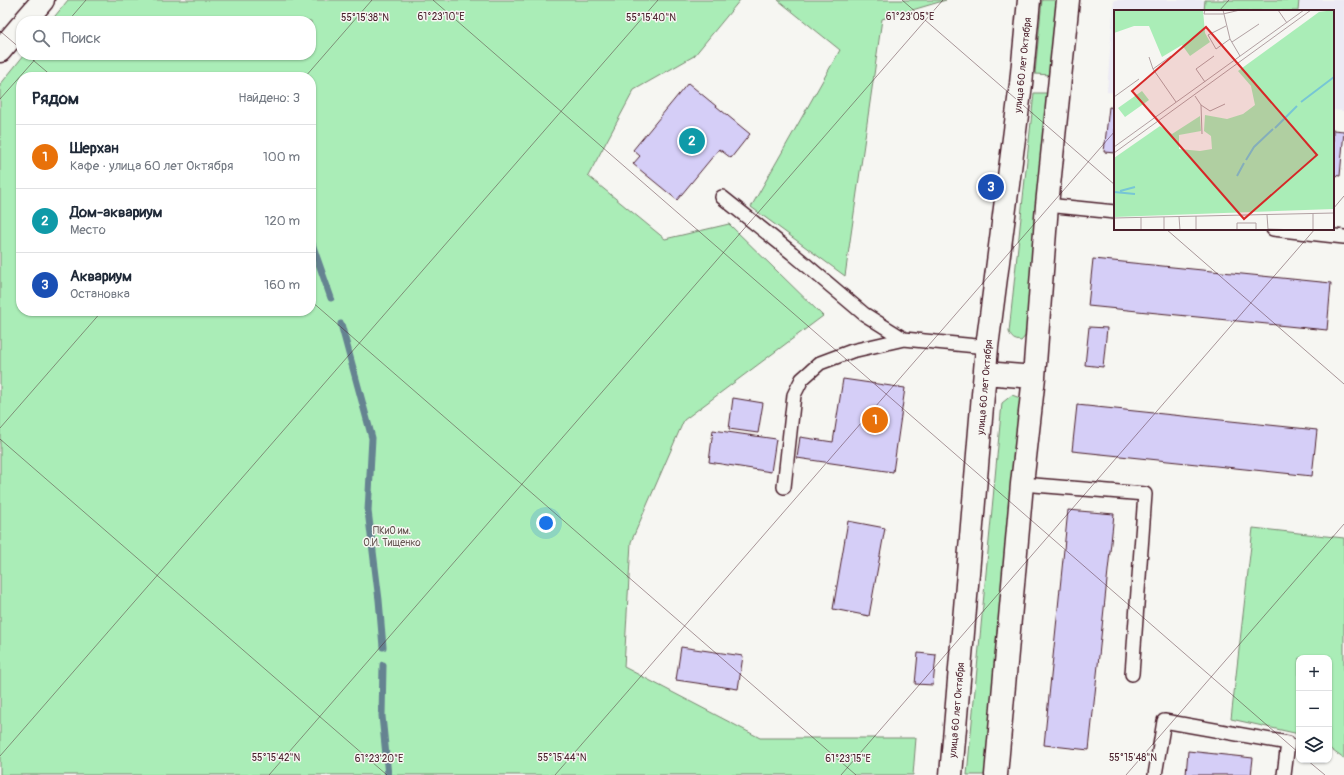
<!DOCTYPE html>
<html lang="ru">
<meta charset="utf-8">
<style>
body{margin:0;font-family:Pangolin,sans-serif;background:#f6f6f7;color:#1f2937}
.controls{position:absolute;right:12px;bottom:12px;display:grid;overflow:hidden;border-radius:8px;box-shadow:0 1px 3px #0004}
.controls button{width:36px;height:36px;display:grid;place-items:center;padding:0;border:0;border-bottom:1px solid #e0e1e3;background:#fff;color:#1f2937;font:20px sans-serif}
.you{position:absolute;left:546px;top:523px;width:14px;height:14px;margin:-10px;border:3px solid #fff;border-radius:50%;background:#1a73e8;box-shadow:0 0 0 6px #1a73e833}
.badge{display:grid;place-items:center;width:26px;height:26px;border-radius:50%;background:#4a1f2b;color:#fff;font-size:13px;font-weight:700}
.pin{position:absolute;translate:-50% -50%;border:2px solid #fff;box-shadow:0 1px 4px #0006}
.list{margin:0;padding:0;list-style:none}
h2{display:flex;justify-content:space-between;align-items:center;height:52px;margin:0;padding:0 16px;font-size:17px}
h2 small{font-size:13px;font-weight:400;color:#747a83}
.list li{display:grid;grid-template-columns:26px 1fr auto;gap:12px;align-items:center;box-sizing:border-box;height:64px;padding:0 16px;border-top:1px solid #e0e1e3}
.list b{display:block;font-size:15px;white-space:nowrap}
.list p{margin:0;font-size:13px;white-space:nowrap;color:#747a83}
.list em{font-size:13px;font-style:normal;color:#747a83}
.icon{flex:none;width:22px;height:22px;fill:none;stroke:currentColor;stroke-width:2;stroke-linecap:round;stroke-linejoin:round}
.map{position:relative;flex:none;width:1344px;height:775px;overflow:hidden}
.search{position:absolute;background:#fff;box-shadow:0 1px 3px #0004;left:16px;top:16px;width:300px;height:44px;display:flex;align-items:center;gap:10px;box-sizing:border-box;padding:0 14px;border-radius:16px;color:#747a83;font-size:15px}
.panel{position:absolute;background:#fff;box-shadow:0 1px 3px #0004;left:16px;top:72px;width:300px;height:244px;border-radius:16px}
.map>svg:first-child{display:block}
.built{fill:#eceaf4}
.green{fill:#aaedb7;stroke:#7a8671;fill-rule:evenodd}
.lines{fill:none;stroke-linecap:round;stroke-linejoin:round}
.stream{stroke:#658391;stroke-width:7}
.building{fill:#d5cef7;stroke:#4a1f2b}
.service-casing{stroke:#4a1f2b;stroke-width:16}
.minor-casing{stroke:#4a1f2b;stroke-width:25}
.secondary-casing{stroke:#4a1f2b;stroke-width:25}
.service{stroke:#f6f6f2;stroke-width:13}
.minor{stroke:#f6f6f2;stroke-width:22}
.secondary{stroke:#f6f6f2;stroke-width:22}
.ticks{fill:none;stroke:#4a1f2b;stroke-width:1;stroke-opacity:0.45}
.labels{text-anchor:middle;stroke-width:3;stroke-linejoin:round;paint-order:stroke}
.street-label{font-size:10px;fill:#4a1f2b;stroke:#f6f6f2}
.park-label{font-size:10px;fill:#62524e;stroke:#f6f6f2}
.inset-river{fill:none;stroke:#77c6d5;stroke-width:2}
.inset-road{fill:none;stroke:#b1a0a2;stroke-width:1}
.view{fill:#d62828;fill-opacity:0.15;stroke:#d62828;stroke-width:2}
.inset-edge{fill:none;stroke:#4a1f2b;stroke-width:2}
.ticks-label{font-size:10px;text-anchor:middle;fill:#4a1f2b;stroke:#f6f6f2;stroke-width:3;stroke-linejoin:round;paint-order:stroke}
</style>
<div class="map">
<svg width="1344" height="775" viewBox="0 0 1344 775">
<rect width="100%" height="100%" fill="#f6f6f2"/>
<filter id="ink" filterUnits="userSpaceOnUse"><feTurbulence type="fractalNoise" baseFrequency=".025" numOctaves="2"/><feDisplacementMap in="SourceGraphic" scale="8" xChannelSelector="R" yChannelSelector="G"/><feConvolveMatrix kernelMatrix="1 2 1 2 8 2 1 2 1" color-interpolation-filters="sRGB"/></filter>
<g filter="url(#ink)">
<!-- built -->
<path class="built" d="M 1114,0 L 1344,0 L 1344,111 L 1333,110 L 1333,11 L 1115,11 L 1115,93 L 1107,92 Z"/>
<!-- green -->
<path class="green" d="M 68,0 L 740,0 L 694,56 L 634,90 L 588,176 L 665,239 L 729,224 L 823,316 L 684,420 L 631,542 L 624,667 L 760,738 L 916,738 L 913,775 L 0,775 L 0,85 L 24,55 L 311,55 L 311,21 L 51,21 ZM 21,77 L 311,77 L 311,311 L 21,311 Z
M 778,0 L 946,0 L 882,19 L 845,276 L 751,207 L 840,50 Z
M 1042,0 L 1058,0 L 1051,75 L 1035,74 Z
M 1205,0 L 1299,0 L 1298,11 L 1204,11 Z
M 1034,93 L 1050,93 L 1028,333 L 1021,341 C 1014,340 1012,339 1009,332 Z
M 1012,395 L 1020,398 L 1022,404 L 986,775 L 967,775 L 1002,403 Z
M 1253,528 L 1344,538 L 1344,759 L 1329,748 L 1329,658 L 1299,658 L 1299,734 L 1231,719 Z"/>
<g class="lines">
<!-- stream -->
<path class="stream" d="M 311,241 L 331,298
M 341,324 L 372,438 L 368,511 L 379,600 L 383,647
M 383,665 L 382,716 L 388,775"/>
</g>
<!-- building -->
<path class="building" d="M 688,83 L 750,134 L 731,158 L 719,149 L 677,200 L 633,164 L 640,156 L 633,150 Z
M 1109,107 L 1115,108 L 1115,153 L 1104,152 Z
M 1333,130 L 1344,131 L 1340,176 L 1333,175 Z
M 1093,259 L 1331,283 L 1327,330 L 1088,306 Z
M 1089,327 L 1107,328 L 1103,367 L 1085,365 Z
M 843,379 L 905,388 L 893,472 L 797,458 L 800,437 L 833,442 Z
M 733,398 L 763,403 L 758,433 L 729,429 Z
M 1077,405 L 1317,430 L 1312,476 L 1072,451 Z
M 713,430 L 776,439 L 771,472 L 709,462 Z
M 1068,510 L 1114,514 L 1089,750 L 1044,745 Z
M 848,521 L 885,528 L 869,616 L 833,609 Z
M 681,647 L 743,656 L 738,689 L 676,680 Z
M 918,653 L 936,655 L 933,685 L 915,684 Z
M 1188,751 L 1253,758 L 1251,775 L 1186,775 Z"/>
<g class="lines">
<defs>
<path id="service" d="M 722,197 L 792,253 L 864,314 L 904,339
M 1047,205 L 1115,212
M 1273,229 L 1344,237
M 1022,484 L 1145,494 L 1132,674
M 784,487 L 794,395 L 802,379 L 820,363 L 852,351 L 904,339 L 987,347
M 1155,775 L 1164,721 L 1288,743 L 1284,775"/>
<path id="minor" d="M 25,21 L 43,0
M 0,51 L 21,26"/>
<path id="secondary" d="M 985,373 L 1034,377
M 951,775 L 987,347 L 1021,84 L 1029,0
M 996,775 L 1022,484 L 1034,377 L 1047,205 L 1068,0"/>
</defs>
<!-- service casing -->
<use href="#service" class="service-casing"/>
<!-- minor casing -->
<use href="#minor" class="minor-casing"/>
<!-- secondary casing -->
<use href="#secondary" class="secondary-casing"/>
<!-- service -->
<use href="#service" class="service"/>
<!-- minor -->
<use href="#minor" class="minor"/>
<!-- secondary -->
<use href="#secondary" class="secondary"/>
</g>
</g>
<!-- ticks -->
<path class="ticks" d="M 433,0 L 1299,753M 902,0 L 1115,185M 1219,11 L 1229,0M 68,21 L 86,0M 0,31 L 21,49M 27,55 L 53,77M 305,77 L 372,0M 0,99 L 39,55M 1333,209 L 1344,196M 1166,229 L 1344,384M 311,301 L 856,775M 0,428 L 102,311M 0,439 L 387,775M 0,756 L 658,0M 1307,760 L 1325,775M 269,775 L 943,0M 555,775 L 1115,131M 841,775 L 1315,229M 1126,775 L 1344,524"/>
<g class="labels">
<!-- street labels -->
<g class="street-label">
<text transform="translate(1022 65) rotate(-84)" y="4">улица 60 лет Октября</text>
<text transform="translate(984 387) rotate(-85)" y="4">улица 60 лет Октября</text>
<text transform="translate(956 710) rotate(-85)" y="4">улица 60 лет Октября</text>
</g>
<!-- park labels -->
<g class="park-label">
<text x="392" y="534">ПКиО им.<tspan x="392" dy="12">О.И. Тищенко</tspan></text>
</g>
</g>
<!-- overview -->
<g transform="translate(1114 10)">
<rect width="220" height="220" fill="#f6f6f2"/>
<path d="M 0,0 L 89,0 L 91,23 L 96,32 L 76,46 L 68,35 L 48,47 L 35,16 L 20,16 L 0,23 ZM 220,0 L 219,199 L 0,207 L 0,148 L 46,116 L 58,124 L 86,106 L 87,121 L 65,125 L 65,139 L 86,141 L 98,139 L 97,126 L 90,121 L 91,105 L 113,109 L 129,104 L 141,95 L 137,76 L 124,61 L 205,2 ZM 28,81 L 35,90 L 11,107 L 4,98 Z" fill="#aaedb7"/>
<path class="inset-river" d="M 187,92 L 220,67M 161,118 L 183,96M 132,150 L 140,137 L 159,119M 123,166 L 130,153M 6,181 L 21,177M 0,182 L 21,184"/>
<path class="inset-road" d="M 91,0 L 90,4 L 109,4 L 126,0M 109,0 L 116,29 L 126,46M 164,0 L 173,13M 112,16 L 94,25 L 102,39 L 116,29M 118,32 L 145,14M 57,46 L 39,59 L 62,92M 35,47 L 39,59M 91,72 L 82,59 L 100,46M 81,86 L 87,95 L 96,101 L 111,94M 0,87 L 25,69M 87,95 L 88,124M 0,137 L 190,0M 0,143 L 197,0M 199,203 L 199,220M 153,205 L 154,219 L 186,220M 82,206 L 82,220M 27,207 L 27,220M 65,207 L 66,220M 0,208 L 220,203M 50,220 L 50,207M 82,220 L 108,220M 123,220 L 123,213 L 142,213 L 142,220"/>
<path class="view" d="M 92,17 L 203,145 L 130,209 L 18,81 Z"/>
<rect width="220" height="220" class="inset-edge"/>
</g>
<g class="ticks-label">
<text x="441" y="20">61°23'10"E</text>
<text x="910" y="20">61°23'05"E</text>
<text x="365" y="21">55°15'38"N</text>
<text x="651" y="21">55°15'40"N</text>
<text x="276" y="761">55°15'42"N</text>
<text x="562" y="761">55°15'44"N</text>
<text x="1133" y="761">55°15'48"N</text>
<text x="379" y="762">61°23'20"E</text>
<text x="848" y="762">61°23'15"E</text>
</g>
</svg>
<div class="controls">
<button>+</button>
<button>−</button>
<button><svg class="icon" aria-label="layers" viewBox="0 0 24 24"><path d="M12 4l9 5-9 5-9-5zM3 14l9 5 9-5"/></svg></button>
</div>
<div class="you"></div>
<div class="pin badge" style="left:875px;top:420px;background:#e8710a">1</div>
<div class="pin badge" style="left:692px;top:141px;background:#0f9aa8">2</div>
<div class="pin badge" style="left:991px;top:187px;background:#1a4fb4">3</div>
<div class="search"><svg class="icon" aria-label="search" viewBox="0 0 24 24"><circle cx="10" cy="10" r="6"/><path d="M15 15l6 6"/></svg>Поиск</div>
<section class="panel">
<h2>Рядом<small>Найдено: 3</small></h2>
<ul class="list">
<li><span class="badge" style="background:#e8710a">1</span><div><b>Шерхан</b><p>Кафе · улица 60 лет Октября</p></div><em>100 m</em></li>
<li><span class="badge" style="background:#0f9aa8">2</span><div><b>Дом-аквариум</b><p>Место</p></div><em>120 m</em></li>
<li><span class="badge" style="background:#1a4fb4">3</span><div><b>Аквариум</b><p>Остановка</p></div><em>160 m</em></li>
</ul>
</section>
</div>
